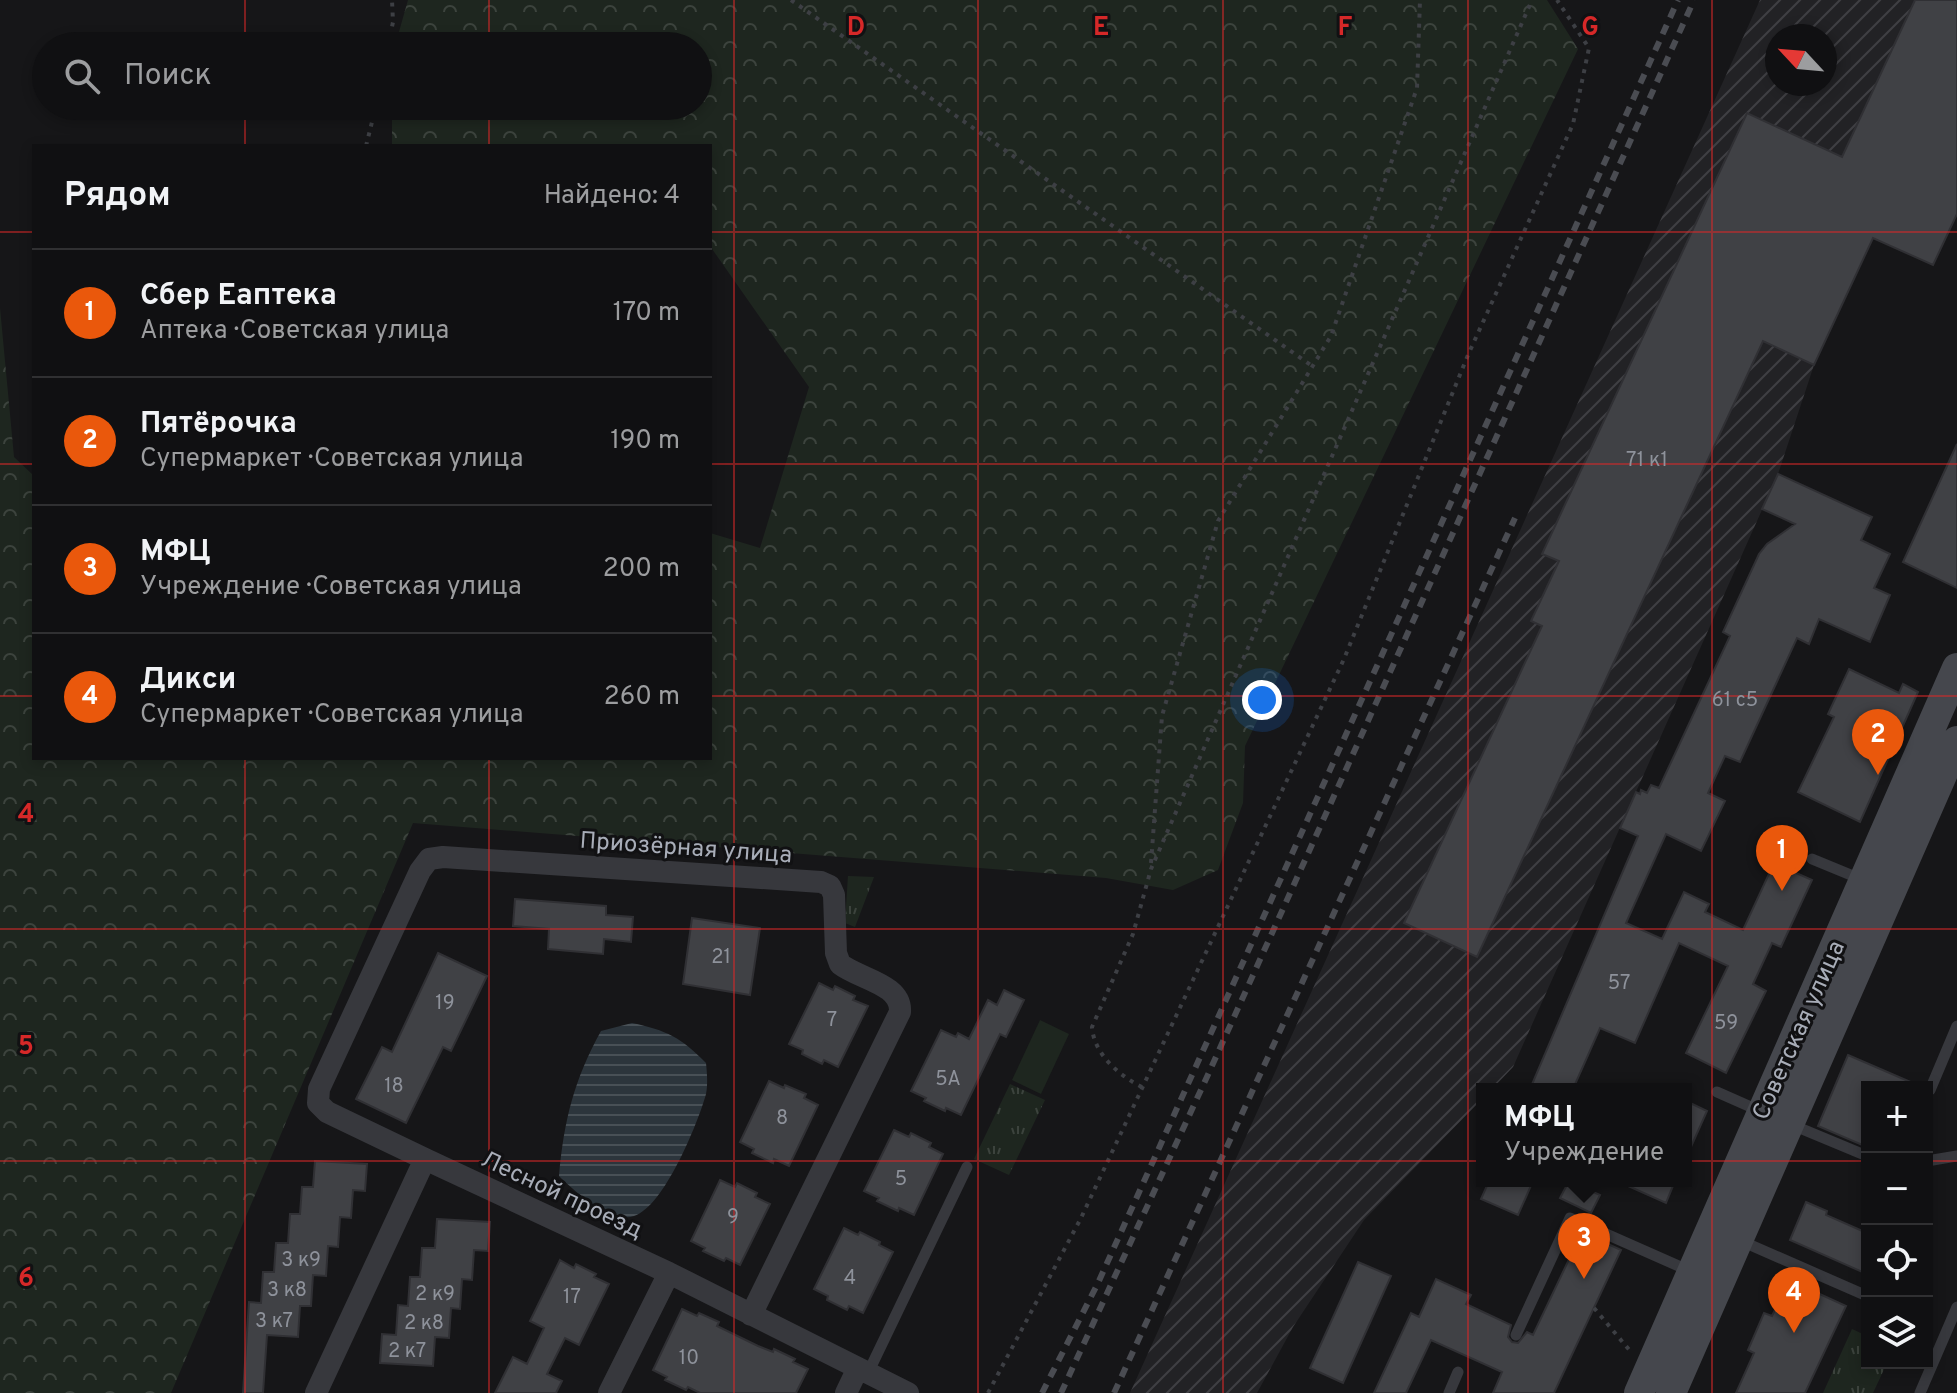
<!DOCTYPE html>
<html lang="ru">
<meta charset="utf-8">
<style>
body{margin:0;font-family:Overpass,sans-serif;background:#1e1e20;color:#f1f3f6}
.controls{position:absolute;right:24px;bottom:24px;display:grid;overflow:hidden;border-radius:0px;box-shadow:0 4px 12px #0003}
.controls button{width:72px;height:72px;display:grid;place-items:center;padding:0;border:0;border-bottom:2px solid #303032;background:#101012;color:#f1f3f6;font:40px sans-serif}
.compass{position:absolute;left:1765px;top:24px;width:72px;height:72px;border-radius:50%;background:#101012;box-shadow:0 4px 12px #0003;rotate:296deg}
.you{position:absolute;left:1262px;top:700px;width:28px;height:28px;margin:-20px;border:6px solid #fff;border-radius:50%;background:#1a73e8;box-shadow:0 0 0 12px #1a73e833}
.badge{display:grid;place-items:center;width:52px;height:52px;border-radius:50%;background:#ea580c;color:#fff;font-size:26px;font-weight:700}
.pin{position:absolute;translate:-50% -66px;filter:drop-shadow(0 2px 4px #0008)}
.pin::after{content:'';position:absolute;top:42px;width:28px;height:24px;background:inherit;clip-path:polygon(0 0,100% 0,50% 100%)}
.popup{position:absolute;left:1476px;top:1083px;width:216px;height:104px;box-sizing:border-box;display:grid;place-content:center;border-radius:0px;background:#101012;filter:drop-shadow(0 2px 6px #0005);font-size:26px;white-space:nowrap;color:#9c9d9f}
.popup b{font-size:30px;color:#f1f3f6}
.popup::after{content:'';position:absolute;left:50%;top:100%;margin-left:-16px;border:16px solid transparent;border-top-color:#101012}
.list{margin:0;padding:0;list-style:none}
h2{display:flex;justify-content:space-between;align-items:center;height:104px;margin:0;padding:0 32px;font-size:34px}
h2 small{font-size:26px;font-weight:400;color:#9c9d9f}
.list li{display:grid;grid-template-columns:52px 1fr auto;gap:24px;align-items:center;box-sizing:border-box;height:128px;padding:0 32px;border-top:2px solid #303032}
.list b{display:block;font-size:30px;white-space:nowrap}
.list p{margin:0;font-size:26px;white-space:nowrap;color:#9c9d9f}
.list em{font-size:26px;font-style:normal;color:#9c9d9f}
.icon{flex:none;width:44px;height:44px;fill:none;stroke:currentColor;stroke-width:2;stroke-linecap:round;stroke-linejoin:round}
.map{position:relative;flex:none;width:1957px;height:1393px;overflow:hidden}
.search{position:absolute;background:#101012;box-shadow:0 4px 12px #0003;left:32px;top:32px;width:680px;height:88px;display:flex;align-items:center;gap:20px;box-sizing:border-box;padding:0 28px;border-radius:44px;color:#9c9d9f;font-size:30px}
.panel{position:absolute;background:#101012;box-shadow:0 4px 12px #0003;left:32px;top:144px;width:680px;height:616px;border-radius:0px}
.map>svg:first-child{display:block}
.industrial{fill:url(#industrial-furrows);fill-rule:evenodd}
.forest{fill:url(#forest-crowns)}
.park{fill:url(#park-tufts)}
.garden{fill:#1e261f}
.water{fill:url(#water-rules)}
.building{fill:#404145;stroke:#303034;stroke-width:2}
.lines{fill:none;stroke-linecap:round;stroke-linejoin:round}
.path{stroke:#3d3f44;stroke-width:4;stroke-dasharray:4 6;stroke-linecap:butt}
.lane{stroke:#37383d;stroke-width:11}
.street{stroke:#37383d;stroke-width:22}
.secondary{stroke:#45474d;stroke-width:30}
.rail{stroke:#4a4c52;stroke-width:6;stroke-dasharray:10 8;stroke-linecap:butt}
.grid{fill:none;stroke:#d62828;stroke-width:2;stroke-opacity:0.55}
.labels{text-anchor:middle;stroke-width:6;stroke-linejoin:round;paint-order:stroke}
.number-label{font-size:20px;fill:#8e929b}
.street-label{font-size:24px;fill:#a8adb8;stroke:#111113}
.grid-label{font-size:26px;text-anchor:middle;font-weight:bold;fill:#d62828;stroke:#111113;stroke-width:6;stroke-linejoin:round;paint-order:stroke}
</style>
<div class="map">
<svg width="1957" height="1393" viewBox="0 0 1957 1393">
<defs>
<pattern id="industrial-furrows" width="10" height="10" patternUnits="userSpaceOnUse" patternTransform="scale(2)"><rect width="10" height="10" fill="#222225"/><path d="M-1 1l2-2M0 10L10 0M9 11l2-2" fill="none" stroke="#3f3f43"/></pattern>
<pattern id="forest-crowns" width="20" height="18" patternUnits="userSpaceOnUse" patternTransform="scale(2)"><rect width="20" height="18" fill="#1e261f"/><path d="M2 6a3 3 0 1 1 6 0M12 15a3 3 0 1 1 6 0" fill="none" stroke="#3c433d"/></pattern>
<pattern id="park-tufts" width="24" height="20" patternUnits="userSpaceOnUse" patternTransform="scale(2)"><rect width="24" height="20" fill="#1e261f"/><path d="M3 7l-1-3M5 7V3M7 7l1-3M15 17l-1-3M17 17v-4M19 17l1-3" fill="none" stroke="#3c433d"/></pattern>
<pattern id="water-rules" width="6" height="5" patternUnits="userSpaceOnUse" patternTransform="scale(2)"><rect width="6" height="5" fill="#2c353c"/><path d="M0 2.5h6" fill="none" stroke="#485056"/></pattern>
</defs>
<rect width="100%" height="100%" fill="#161618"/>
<!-- industrial -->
<path class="industrial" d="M 1760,0 L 1957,0 L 1957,214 L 1933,265 L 1873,238 L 1814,365 L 1778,474 L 1513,1067 L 1492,1089 L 1482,1089 L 1482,1099 L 1364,1220 L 1293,1327 L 1257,1393 L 1130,1393 ZM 1777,36 L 1825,36 L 1825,84 L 1777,84 Z"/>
<!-- forest -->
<path class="forest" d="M 408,0 L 1547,0 L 1578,49 L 1245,746 L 1243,803 L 1218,870 L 1173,890 L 1106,878 L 413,823 L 171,1393 L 0,1393 L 0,308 L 14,457 L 34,476 L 34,758 L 710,758 L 710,533 L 760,548 L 809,387 L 710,246 L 710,146 L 392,146 L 392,106 L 698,106 L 698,46 L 395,46 Z"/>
<!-- park -->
<path class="park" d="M 848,876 L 874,877 L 855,927 L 845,923 Z
M 1010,1084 L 1045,1100 L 1009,1175 L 974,1159 Z
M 1852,1329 L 1867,1336 L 1867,1363 L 1887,1363 L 1873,1393 L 1823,1393 Z"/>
<!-- garden -->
<path class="garden" d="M 1040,1020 L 1069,1034 L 1041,1094 L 1012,1080 Z"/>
<!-- water -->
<path class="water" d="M 632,1023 C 666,1030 682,1038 706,1063 C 707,1073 708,1085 706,1094 C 698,1123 664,1207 634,1216 C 611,1224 574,1191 559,1176 C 564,1120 574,1080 601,1031 Z"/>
<!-- building -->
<path class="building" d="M 1915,0 L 1957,0 L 1957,214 L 1933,265 L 1873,238 L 1814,365 L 1763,341 L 1477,957 L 1404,923 L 1542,626 L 1531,621 L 1559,561 L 1542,554 L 1747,113 L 1842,157 Z
M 1957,444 L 1957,588 L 1903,562 Z
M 1778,474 L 1872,517 L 1861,540 L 1890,554 L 1874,588 L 1890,595 L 1870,642 L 1819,619 L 1809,644 L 1797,638 L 1740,762 L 1725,756 L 1708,793 L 1725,801 L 1701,851 L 1666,834 L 1626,923 L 1662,939 L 1684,892 L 1709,904 L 1705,912 L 1743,930 L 1774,863 L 1812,880 L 1781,947 L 1772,943 L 1753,984 L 1766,991 L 1726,1073 L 1686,1053 L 1728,966 L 1679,943 L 1635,1043 L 1600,1028 L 1573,1089 L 1530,1089 L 1638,836 L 1620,828 L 1636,792 L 1640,794 L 1641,790 L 1647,793 L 1651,785 L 1659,788 L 1730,636 L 1723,632 L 1759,554 L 1767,544 L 1795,524 L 1762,509 Z
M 1849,669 L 1899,693 L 1903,684 L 1918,692 L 1860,822 L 1798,792 L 1834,717 L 1828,714 Z
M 515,899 L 606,906 L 606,915 L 633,917 L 631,942 L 604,939 L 603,954 L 548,949 L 549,929 L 513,926 Z
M 692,918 L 760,928 L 750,995 L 683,984 Z
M 438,953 L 487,976 L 451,1051 L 443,1047 L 406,1123 L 356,1099 L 382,1047 L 392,1052 Z
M 819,983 L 833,990 L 835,986 L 855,996 L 853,1000 L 868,1006 L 838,1067 L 824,1060 L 822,1064 L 802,1054 L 803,1050 L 789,1044 Z
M 1004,990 L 1024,1000 L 1006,1037 L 1000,1034 L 961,1115 L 946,1108 L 945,1111 L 924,1101 L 926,1098 L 911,1091 L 941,1030 L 956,1037 L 958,1033 L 969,1039 L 988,1000 L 997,1005 Z
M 1848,1055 L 1922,1087 L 1867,1087 L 1867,1147 L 1818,1126 Z
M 769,1081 L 784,1088 L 785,1085 L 806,1094 L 804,1098 L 818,1105 L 789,1166 L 774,1159 L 773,1163 L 752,1153 L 754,1149 L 740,1142 Z
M 1686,1101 L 1707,1111 L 1686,1158 Z
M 894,1130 L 909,1137 L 911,1133 L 931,1143 L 929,1147 L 943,1154 L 914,1215 L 899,1208 L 898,1211 L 877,1201 L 879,1198 L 864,1191 Z
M 315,1161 L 367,1164 L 365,1191 L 353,1190 L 351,1218 L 340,1217 L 338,1247 L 328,1246 L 326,1276 L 313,1275 L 311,1306 L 300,1306 L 298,1337 L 267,1335 L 263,1393 L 243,1393 L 249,1302 L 261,1303 L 263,1272 L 274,1272 L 276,1243 L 288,1243 L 290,1214 L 300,1214 L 302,1187 L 313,1187 Z
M 720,1180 L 735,1187 L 737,1183 L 757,1193 L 755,1197 L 770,1204 L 740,1265 L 726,1258 L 724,1261 L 703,1251 L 705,1248 L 691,1241 Z
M 1489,1181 L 1533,1181 L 1518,1215 L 1481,1199 Z
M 1569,1181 L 1600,1195 L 1591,1213 L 1560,1198 Z
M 1617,1181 L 1675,1181 L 1666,1203 Z
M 1806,1202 L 1827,1211 L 1826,1215 L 1867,1233 L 1867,1274 L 1790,1240 Z
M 437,1219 L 490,1222 L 488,1251 L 474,1250 L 472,1280 L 462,1279 L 460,1309 L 451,1308 L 449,1338 L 435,1337 L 433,1366 L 380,1363 L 382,1334 L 396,1335 L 398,1305 L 408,1306 L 410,1277 L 420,1277 L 422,1248 L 435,1248 Z
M 844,1228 L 858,1235 L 860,1232 L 880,1242 L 879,1245 L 893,1252 L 863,1313 L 849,1306 L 847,1310 L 827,1300 L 828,1296 L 814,1289 Z
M 1582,1232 L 1621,1250 L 1554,1393 L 1493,1393 L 1502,1372 L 1431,1340 L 1406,1393 L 1374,1393 L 1411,1313 L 1419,1317 L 1436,1279 L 1471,1295 L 1466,1304 L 1511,1325 L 1508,1337 L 1512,1342 L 1518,1343 L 1527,1332 L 1533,1335 Z
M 560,1260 L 574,1268 L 576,1264 L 596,1274 L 594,1277 L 609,1284 L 579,1345 L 565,1338 L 547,1374 L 562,1381 L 556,1393 L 495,1393 L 513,1357 L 527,1364 L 544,1328 L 530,1321 Z
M 1358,1262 L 1391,1276 L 1343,1383 L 1310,1368 Z
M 1789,1280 L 1846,1306 L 1805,1393 L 1736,1393 L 1754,1353 L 1748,1350 L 1764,1313 L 1772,1316 Z
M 682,1309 L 697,1316 L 699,1313 L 719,1322 L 717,1326 L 758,1346 L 773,1352 L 774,1349 L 795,1359 L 793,1362 L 808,1369 L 796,1393 L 700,1393 L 688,1387 L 686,1390 L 665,1380 L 667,1377 L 653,1370 Z"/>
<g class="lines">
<!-- path -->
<path class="path" d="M 791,0 L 1312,366
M 388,46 L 393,22 L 392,0
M 366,146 L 376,106
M 1151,863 L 1162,716 L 1218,521 L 1331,336 L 1417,88 L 1420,0
M 1142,1087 C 1120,1076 1094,1055 1092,1027 L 1133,934 L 1151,869 L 1532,0
M 1594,1308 L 1631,1352
M 988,1393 L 1081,1218 L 1344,659 L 1468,355 L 1573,124 L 1589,48 L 1557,0"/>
<!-- lane -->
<path class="lane" d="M 1812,859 L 1863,880
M 1930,1090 L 1957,1026
M 1717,1092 L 1760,1111
M 1790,1124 L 1867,1156
M 1927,1161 L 1957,1156
M 1739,1240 L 1867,1296
M 1516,1335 L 1570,1218 L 1690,1271
M 868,1373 L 967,1167
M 1449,1393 L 1458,1372
M 1920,1393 L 1957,1307"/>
<!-- street -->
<path class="street" d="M 425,1159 L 327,1112 L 318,1103 L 319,1089 L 420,871 L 429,859 L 443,857 L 821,882 L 830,886 L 834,895 L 836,953 L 840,964 C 859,979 902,984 900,1012 L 751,1315
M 316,1393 L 425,1159 L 669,1273 L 908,1393
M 609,1393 L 669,1273
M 846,1393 L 858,1368"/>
<!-- secondary -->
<path class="secondary" d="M 1639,1393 L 1957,668
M 1671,1393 L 1957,741"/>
<!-- rail -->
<path class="rail" d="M 1042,1393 L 1098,1283 L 1678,0
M 1061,1393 L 1206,1079 L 1694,0
M 1114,1393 L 1515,518"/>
</g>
<!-- grid -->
<path class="grid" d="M 245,0 L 245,46M 489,0 L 489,46M 734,0 L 734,1393M 978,0 L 978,1393M 1223,0 L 1223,1393M 1468,0 L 1468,1393M 1712,0 L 1712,1393M 245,106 L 245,146M 489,106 L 489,146M 0,232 L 34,232M 710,232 L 1957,232M 0,464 L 34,464M 710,464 L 1957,464M 0,696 L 34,696M 710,696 L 1957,696M 245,758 L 245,1393M 489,758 L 489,1393M 0,929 L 1957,929M 0,1161 L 1867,1161M 1927,1161 L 1957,1161"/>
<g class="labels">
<!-- number labels -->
<g class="number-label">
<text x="1647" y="466">71 к1</text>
<text x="1735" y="706">61 с5</text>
<text x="721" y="963">21</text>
<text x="1619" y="989">57</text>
<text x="445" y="1009">19</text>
<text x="832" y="1026">7</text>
<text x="1726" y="1029">59</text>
<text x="948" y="1085">5А</text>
<text x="394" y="1092">18</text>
<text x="782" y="1124">8</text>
<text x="901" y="1185">5</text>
<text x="733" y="1223">9</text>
<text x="301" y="1266">3 к9</text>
<text x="850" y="1284">4</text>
<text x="287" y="1296">3 к8</text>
<text x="435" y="1300">2 к9</text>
<text x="572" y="1303">17</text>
<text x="274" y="1327">3 к7</text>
<text x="424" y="1329">2 к8</text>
<text x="407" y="1357">2 к7</text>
<text x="689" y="1364">10</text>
</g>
<!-- street labels -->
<g class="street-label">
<text transform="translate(686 847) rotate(4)" y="8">Приозёрная улица</text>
<text transform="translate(1798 1030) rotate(-66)" y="8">Советская улица</text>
<text transform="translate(562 1194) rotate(25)" y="8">Лесной проезд</text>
</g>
</g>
<g class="grid-label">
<text x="856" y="35">D</text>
<text x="1101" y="35">E</text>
<text x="1345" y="35">F</text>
<text x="1590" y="35">G</text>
<text x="26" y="822">4</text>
<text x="26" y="1054">5</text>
<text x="26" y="1286">6</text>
</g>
</svg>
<div class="controls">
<button>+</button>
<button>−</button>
<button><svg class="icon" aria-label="locate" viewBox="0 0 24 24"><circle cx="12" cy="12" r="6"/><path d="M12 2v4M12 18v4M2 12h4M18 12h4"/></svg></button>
<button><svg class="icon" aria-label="layers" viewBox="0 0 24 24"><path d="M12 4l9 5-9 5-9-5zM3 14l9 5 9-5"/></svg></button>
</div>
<svg class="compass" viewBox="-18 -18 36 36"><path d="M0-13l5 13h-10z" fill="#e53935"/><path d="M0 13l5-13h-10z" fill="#9c9d9f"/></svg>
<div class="you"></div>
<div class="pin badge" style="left:1782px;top:891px">1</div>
<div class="pin badge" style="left:1878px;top:775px">2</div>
<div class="pin badge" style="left:1584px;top:1279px">3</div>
<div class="popup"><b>МФЦ</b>Учреждение</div>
<div class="pin badge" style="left:1794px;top:1333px">4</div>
<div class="search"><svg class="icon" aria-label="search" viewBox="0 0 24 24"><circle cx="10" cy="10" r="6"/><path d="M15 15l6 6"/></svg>Поиск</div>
<section class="panel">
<h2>Рядом<small>Найдено: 4</small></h2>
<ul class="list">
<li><span class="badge">1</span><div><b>Сбер Еаптека</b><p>Аптека · Советская улица</p></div><em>170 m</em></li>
<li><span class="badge">2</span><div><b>Пятёрочка</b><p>Супермаркет · Советская улица</p></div><em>190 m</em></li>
<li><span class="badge">3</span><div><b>МФЦ</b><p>Учреждение · Советская улица</p></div><em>200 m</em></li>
<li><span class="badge">4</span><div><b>Дикси</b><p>Супермаркет · Советская улица</p></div><em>260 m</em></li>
</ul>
</section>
</div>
